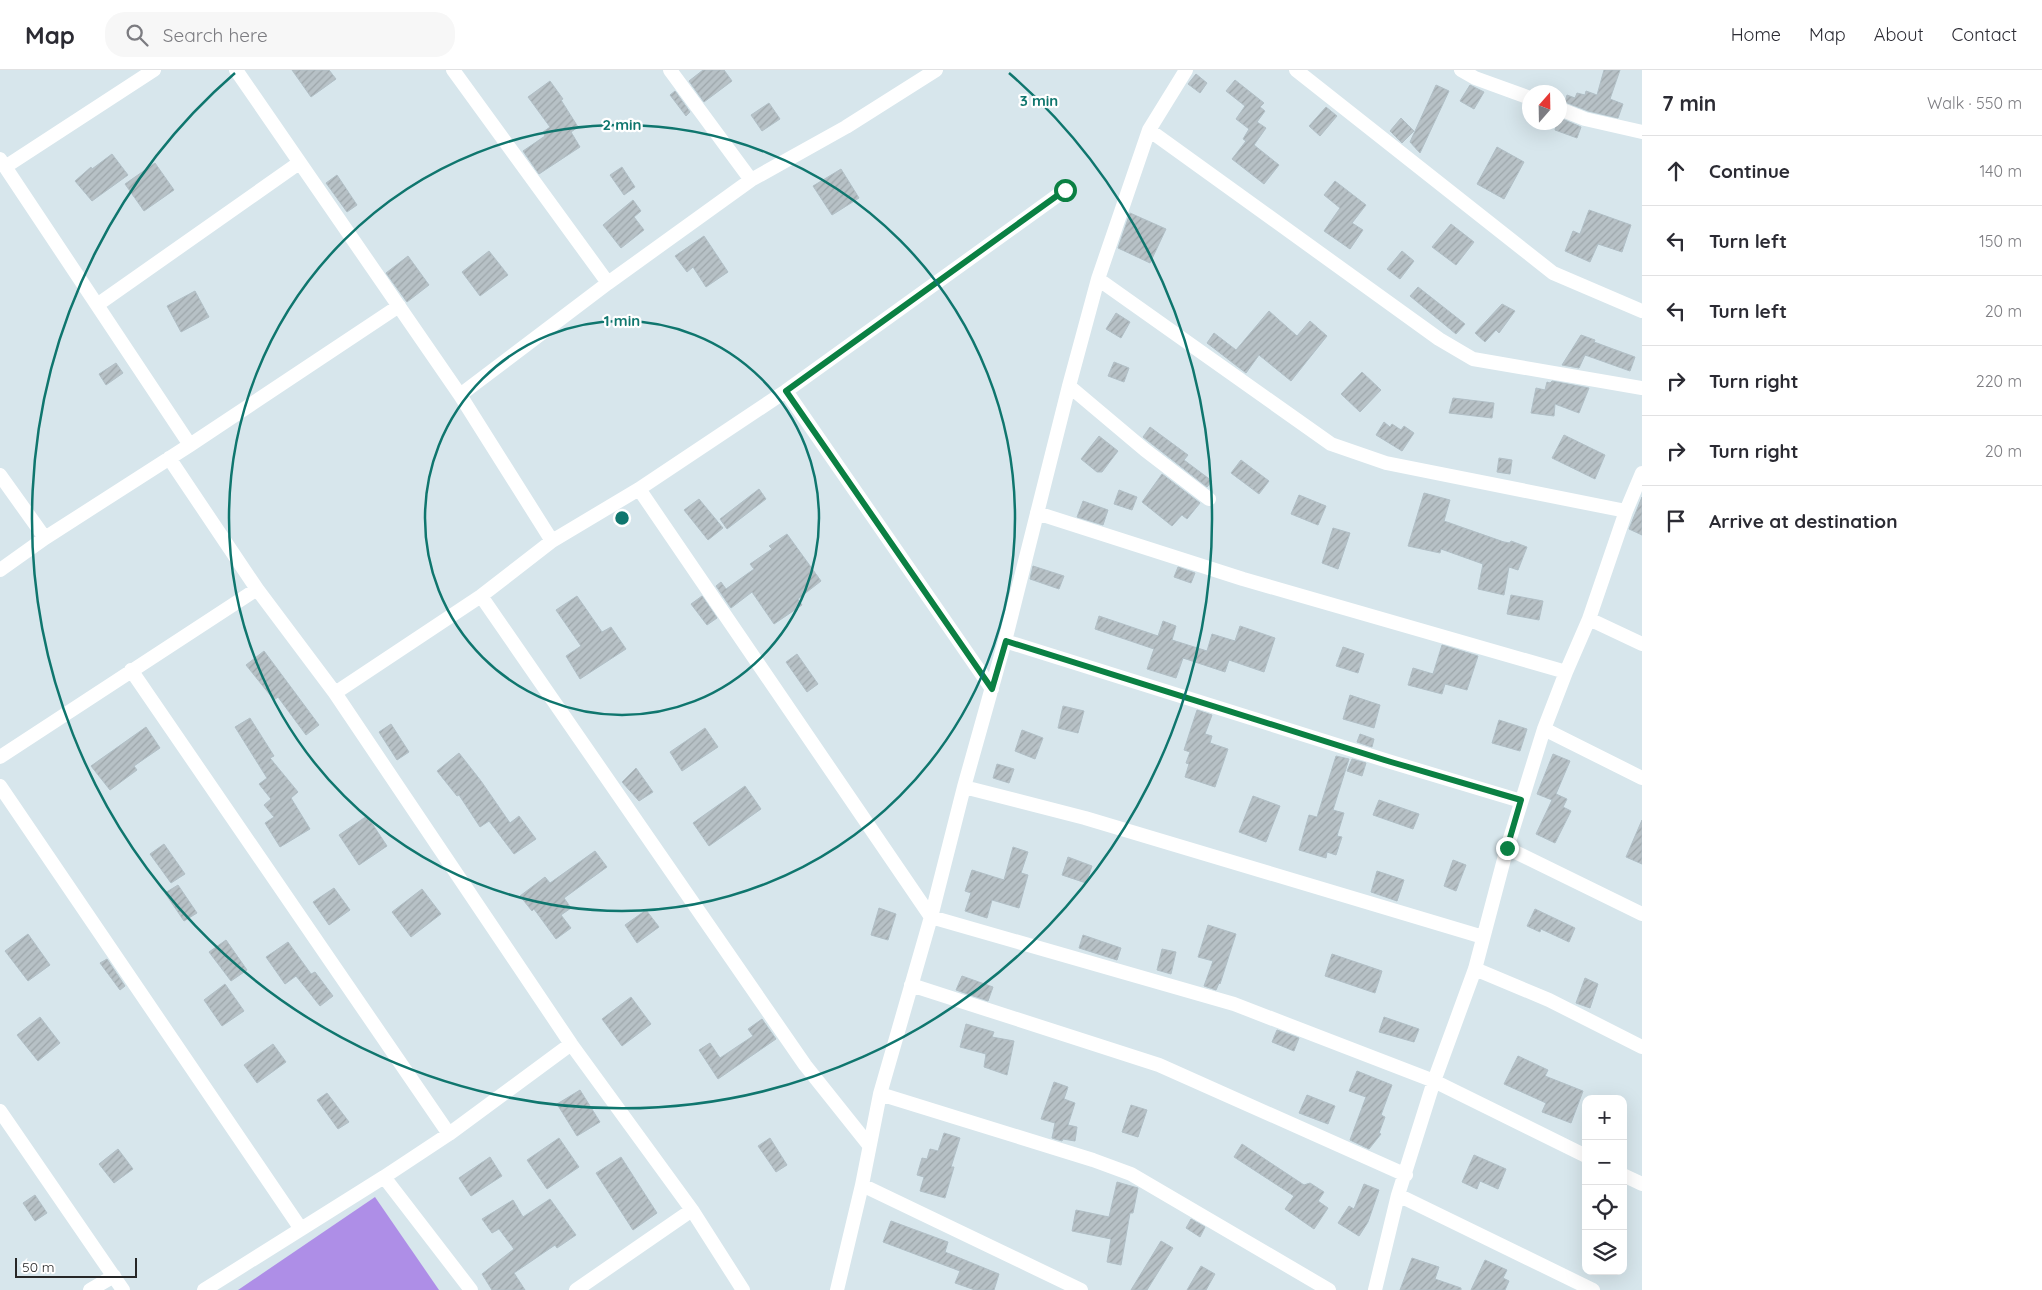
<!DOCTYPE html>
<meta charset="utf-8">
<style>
body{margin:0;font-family:Quicksand,sans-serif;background:#f7f7f7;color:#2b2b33}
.controls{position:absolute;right:15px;bottom:15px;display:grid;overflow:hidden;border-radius:10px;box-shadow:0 5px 20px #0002}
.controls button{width:45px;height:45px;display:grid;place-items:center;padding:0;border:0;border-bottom:1px solid #e1e1e2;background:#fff;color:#2b2b33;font:25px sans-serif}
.compass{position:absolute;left:1522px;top:15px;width:45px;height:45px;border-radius:50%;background:#fff;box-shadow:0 5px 20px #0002;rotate:20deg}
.scale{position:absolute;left:15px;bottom:12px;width:122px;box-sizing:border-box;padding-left:5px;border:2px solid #272727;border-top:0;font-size:14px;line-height:18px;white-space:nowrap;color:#272727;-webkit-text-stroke:4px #fff;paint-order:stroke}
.stop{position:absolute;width:15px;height:15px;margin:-11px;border:4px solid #0b8043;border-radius:50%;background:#fff}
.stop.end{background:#0b8043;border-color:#fff;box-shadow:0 1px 5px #0008}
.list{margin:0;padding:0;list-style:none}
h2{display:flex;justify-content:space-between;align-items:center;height:65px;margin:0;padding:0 20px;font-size:21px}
h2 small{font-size:16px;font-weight:400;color:#7c7c81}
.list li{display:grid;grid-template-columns:32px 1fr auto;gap:15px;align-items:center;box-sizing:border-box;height:70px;padding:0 20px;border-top:1px solid #e1e1e2}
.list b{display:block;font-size:19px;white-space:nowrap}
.list em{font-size:16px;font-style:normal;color:#7c7c81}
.icon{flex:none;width:28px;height:28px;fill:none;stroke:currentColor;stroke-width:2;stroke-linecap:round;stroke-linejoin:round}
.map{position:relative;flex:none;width:1642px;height:1220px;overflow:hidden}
header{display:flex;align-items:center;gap:30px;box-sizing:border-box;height:70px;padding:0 25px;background:#fff;border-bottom:1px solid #e1e1e2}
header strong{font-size:24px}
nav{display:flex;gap:28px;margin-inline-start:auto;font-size:18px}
.search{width:350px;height:45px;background:#f7f7f7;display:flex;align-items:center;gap:12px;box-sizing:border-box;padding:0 18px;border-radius:20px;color:#7c7c81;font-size:19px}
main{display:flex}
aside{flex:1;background:#fff}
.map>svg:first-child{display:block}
.park{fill:#ae8ee7}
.building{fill:url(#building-hatch);stroke:#b1bfc6}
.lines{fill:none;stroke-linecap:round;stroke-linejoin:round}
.minor{stroke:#fff;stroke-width:14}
.route{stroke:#0b8043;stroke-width:6}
.ring{fill:none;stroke:#0f766e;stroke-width:2.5}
.centre{fill:#0f766e;stroke:#fff;stroke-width:2.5}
.ring-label{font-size:15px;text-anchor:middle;font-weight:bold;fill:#0f766e;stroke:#fff;stroke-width:4.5;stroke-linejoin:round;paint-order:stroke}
</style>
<header>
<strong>Map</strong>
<div class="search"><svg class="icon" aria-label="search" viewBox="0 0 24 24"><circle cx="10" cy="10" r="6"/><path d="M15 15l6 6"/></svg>Search here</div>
<nav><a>Home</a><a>Map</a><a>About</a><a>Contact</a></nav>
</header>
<main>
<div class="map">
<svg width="1642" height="1220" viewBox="0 0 1642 1220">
<defs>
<pattern id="building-hatch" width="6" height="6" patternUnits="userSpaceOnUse" patternTransform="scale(1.25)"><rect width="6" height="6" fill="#b7c1c6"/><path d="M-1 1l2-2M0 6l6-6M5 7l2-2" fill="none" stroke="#9da6aa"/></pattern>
</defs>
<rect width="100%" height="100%" fill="#d7e6ec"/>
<!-- park -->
<path class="park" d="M 375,1127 L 439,1220 L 238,1220 Z"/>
<!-- building -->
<path class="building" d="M 292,0 L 329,0 L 336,9 L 311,27 Z
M 703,0 L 724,0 L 732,11 L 704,32 L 689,11 Z
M 1604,0 L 1620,0 L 1610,29 L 1623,34 L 1618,48 L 1588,41 L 1565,32 L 1567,25 L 1575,28 L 1577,23 L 1585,25 L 1586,21 L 1597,25 Z
M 1196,4 L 1207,13 L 1200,23 L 1188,14 Z
M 1235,10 L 1264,33 L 1260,37 L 1265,41 L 1257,52 L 1266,58 L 1254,75 L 1279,95 L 1264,114 L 1232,89 L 1246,71 L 1243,69 L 1249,59 L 1236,49 L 1245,36 L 1226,21 Z
M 550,11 L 563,29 L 561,30 L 578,57 L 571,62 L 580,77 L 539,104 L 523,81 L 545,66 L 543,62 L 550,57 L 528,27 Z
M 1436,15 L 1449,21 L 1420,83 L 1410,72 Z
M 1470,15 L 1484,22 L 1474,39 L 1460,31 Z
M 675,21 L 690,42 L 686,46 L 670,25 Z
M 769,33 L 780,49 L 762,61 L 751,45 Z
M 1326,37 L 1337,46 L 1320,66 L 1309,56 Z
M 1401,48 L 1414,61 L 1402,73 L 1390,61 Z
M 1560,48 L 1581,57 L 1577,68 L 1555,60 L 1557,52 L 1560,52 Z
M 1497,77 L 1524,92 L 1504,129 L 1477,114 Z
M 112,84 L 128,105 L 92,131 L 75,111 L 91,97 L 92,99 Z
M 155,93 L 174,120 L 144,141 L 125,114 Z
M 622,97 L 635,117 L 624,125 L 610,105 Z
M 841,99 L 859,128 L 832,145 L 813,116 Z
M 337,105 L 357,135 L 347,142 L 326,113 Z
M 1335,111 L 1366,135 L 1352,153 L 1363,160 L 1350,179 L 1324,161 L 1340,138 L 1324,125 Z
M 633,130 L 641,141 L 634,147 L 644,160 L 621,178 L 603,155 Z
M 1589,140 L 1631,155 L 1622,182 L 1598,174 L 1590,192 L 1565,181 L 1573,161 L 1580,164 Z
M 1130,143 L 1166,159 L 1150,193 L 1118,178 Z
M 1451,154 L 1474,172 L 1456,195 L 1432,177 Z
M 704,166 L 728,202 L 706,217 L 693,197 L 687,202 L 675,186 Z
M 489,181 L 508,205 L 480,226 L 462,202 Z
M 1402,181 L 1414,191 L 1400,209 L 1387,199 Z
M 408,186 L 429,215 L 407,232 L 386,203 Z
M 1418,217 L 1465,254 L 1456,264 L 1410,226 Z
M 195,221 L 209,247 L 181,262 L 167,236 Z
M 1502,234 L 1515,241 L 1499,263 L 1496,260 L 1485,272 L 1475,263 Z
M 1269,241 L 1297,266 L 1310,251 L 1327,266 L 1291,311 L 1259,285 L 1246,303 L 1207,273 L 1214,263 L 1236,280 Z
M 1116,243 L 1130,252 L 1121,268 L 1106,259 Z
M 1581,265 L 1595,270 L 1594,272 L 1635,287 L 1630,301 L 1585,285 L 1579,298 L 1562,295 Z
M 1114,292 L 1129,298 L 1124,312 L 1108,306 Z
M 116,293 L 123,303 L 106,315 L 99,304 Z
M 1362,302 L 1381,320 L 1360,342 L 1341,324 Z
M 1552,311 L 1589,318 L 1579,343 L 1555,334 L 1554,346 L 1531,343 L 1536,318 L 1545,320 L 1547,312 L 1550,313 Z
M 1453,328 L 1494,333 L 1492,348 L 1449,343 Z
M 1384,352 L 1390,357 L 1392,354 L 1401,360 L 1404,356 L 1414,363 L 1402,381 L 1376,365 Z
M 1150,357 L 1188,385 L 1184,390 L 1212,411 L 1207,417 L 1143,367 Z
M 1564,365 L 1605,385 L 1595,409 L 1552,388 Z
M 1099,366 L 1118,381 L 1102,402 L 1097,402 L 1081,389 Z
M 1499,388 L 1512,390 L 1510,404 L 1497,402 Z
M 1241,390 L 1269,411 L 1259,424 L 1231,403 Z
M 1162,404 L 1200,433 L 1187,449 L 1182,445 L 1172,456 L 1142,432 Z
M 759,419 L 766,429 L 727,459 L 720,449 Z
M 1119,420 L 1137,427 L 1132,440 L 1114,434 Z
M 1424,423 L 1450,430 L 1444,451 L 1504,472 L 1510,473 L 1511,471 L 1527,477 L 1518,500 L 1509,497 L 1504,525 L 1478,519 L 1483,494 L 1441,479 L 1440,483 L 1408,476 Z
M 1299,425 L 1326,436 L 1318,455 L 1291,444 Z
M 1642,427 L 1642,465 L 1629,459 Z
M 699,429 L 723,458 L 708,470 L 684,440 Z
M 1083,431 L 1108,440 L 1103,455 L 1077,447 Z
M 1333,458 L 1350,463 L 1338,499 L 1322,493 Z
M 787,464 L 821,511 L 798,529 L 802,535 L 774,554 L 752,522 L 731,538 L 716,516 L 721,512 L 726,519 L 754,499 L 750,494 L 772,479 L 769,476 Z
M 1033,496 L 1064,506 L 1059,519 L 1030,509 Z
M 1178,497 L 1195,503 L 1191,513 L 1174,507 Z
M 1511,525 L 1543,531 L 1539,550 L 1507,544 Z
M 577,526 L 602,562 L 611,557 L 626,579 L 580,609 L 566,586 L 581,576 L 556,540 Z
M 702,526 L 717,548 L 707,555 L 691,534 Z
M 1099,546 L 1158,566 L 1163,551 L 1176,556 L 1172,570 L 1207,581 L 1212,564 L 1235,571 L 1240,556 L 1275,568 L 1264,602 L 1229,590 L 1225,602 L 1183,588 L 1176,608 L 1147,599 L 1154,579 L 1095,559 Z
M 1442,575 L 1478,586 L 1467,620 L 1445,614 L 1442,624 L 1408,615 L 1413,598 L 1433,604 Z
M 1343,577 L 1364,584 L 1358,603 L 1336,596 Z
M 264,581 L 319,655 L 306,665 L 278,627 L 274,630 L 246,595 Z
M 797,584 L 818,614 L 807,622 L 786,592 Z
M 1350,625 L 1380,635 L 1374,658 L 1343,649 Z
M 1063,636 L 1084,641 L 1078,663 L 1058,658 Z
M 1197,640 L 1212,645 L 1205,664 L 1212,666 L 1210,673 L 1228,679 L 1215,717 L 1185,707 L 1189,694 L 1186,693 L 1190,682 L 1184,680 Z
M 250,648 L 274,686 L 270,688 L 298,722 L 291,728 L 310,759 L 280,777 L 265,753 L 274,747 L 264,735 L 271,729 L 259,714 L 267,708 L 235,657 Z
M 1499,650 L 1527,659 L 1520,681 L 1492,673 Z
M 391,654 L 409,682 L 397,690 L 379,662 Z
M 146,657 L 160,678 L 134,696 L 137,700 L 110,720 L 91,696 Z
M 705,658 L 718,677 L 682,701 L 670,682 Z
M 1022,660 L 1043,668 L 1035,689 L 1015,681 Z
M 1360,664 L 1374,669 L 1372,677 L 1357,672 Z
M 459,683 L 481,711 L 510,753 L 519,746 L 536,769 L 514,784 L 489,751 L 480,757 L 459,725 L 457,726 L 437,701 Z
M 1553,684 L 1570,691 L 1556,724 L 1567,729 L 1563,737 L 1571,741 L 1555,773 L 1536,764 L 1552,730 L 1537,724 Z
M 1336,686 L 1349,689 L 1333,740 L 1344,743 L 1337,766 L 1342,767 L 1336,785 L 1327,782 L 1326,788 L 1299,780 L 1309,745 L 1317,747 Z
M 1352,689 L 1366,693 L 1362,706 L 1347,701 Z
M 997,694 L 1014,699 L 1009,713 L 993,708 Z
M 636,698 L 653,722 L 639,731 L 622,712 Z
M 745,716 L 761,739 L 709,776 L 693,753 Z
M 1253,726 L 1280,736 L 1266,772 L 1239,762 Z
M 1379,730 L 1419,744 L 1413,759 L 1373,745 Z
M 367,746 L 387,776 L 359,795 L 339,765 Z
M 1642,750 L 1642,794 L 1626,787 Z
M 164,774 L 185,804 L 171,813 L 150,784 Z
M 1013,777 L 1028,782 L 1021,803 L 1028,805 L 1019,838 L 992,830 L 987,848 L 965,841 L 971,823 L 965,821 L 972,800 L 1004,810 Z
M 595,781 L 607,797 L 564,828 L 571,838 L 561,845 L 571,858 L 556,869 L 534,839 L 532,841 L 520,826 L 545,807 L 550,813 Z
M 1068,787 L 1092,796 L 1086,813 L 1062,805 Z
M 1453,790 L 1466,795 L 1456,821 L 1444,816 Z
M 1377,801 L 1404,810 L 1397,831 L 1371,822 Z
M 178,815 L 197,843 L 184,851 L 165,823 Z
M 334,818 L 350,840 L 329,855 L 313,832 Z
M 422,819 L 441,844 L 411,867 L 392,842 Z
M 879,838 L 896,844 L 888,870 L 871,865 Z
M 1535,839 L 1575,858 L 1569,872 L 1541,859 L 1540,862 L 1527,856 Z
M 646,840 L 659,857 L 637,873 L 625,855 Z
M 1208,855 L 1236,864 L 1220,914 L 1219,913 L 1216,920 L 1204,916 L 1213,891 L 1198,887 Z
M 28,864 L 50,895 L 28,911 L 5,881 Z
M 1083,865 L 1121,878 L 1117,890 L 1079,878 Z
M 226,870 L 247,900 L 231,911 L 209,882 Z
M 288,872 L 311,904 L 315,902 L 333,926 L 320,936 L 296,906 L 285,914 L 266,887 Z
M 1162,879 L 1176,882 L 1171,904 L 1157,900 Z
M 1332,884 L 1382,901 L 1375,923 L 1325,906 Z
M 107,889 L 125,916 L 120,920 L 100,893 Z
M 962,906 L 993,917 L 988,931 L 956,920 Z
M 1585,908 L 1598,914 L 1590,938 L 1576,933 Z
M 225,914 L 244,941 L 222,956 L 204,930 Z
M 631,927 L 651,954 L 622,976 L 602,949 Z
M 40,947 L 60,973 L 38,991 L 17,965 Z
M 1384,947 L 1419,959 L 1414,972 L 1379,962 Z
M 762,949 L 776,969 L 718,1009 L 699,980 L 710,973 L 720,988 L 753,966 L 748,959 Z
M 966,954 L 994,962 L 992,967 L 1014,971 L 1007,1005 L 984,997 L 986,984 L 960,977 Z
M 1277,960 L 1299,968 L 1294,981 L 1272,972 Z
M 273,974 L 286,992 L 257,1013 L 244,995 Z
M 1518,986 L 1548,1000 L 1545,1006 L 1583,1021 L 1571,1053 L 1542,1042 L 1546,1033 L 1504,1014 Z
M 1357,1001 L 1392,1015 L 1381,1045 L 1385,1047 L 1379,1063 L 1381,1064 L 1369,1079 L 1350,1070 L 1366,1027 L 1349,1021 Z
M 1054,1012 L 1068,1017 L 1064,1029 L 1075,1033 L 1068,1055 L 1077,1057 L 1075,1071 L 1063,1069 L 1062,1071 L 1052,1068 L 1055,1053 L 1041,1049 Z
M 580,1020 L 600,1052 L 577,1066 L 557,1034 Z
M 327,1023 L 349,1052 L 338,1059 L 317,1030 Z
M 1307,1025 L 1335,1036 L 1328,1054 L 1299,1043 Z
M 1131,1035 L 1147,1040 L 1138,1067 L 1122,1062 Z
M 944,1063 L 960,1068 L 951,1097 L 954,1097 L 945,1128 L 920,1121 L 924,1107 L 917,1105 L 922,1088 L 927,1089 L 930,1079 L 938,1081 Z
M 559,1068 L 579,1097 L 547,1119 L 527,1090 Z
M 770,1068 L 787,1095 L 776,1102 L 758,1076 Z
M 1242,1074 L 1304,1115 L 1310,1113 L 1324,1122 L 1318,1131 L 1328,1138 L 1314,1159 L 1285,1139 L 1294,1126 L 1234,1087 Z
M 118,1079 L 133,1099 L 114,1113 L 99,1094 Z
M 1474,1085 L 1506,1099 L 1498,1119 L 1480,1111 L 1477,1119 L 1462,1112 Z
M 490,1087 L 502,1106 L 471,1126 L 459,1108 Z
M 621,1087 L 657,1143 L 633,1160 L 596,1103 Z
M 1117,1112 L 1138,1118 L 1133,1143 L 1130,1143 L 1121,1195 L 1107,1192 L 1111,1169 L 1072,1161 L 1076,1140 L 1109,1147 Z
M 1364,1114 L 1379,1120 L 1368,1152 L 1359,1166 L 1338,1153 L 1349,1136 L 1354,1139 Z
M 35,1125 L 47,1143 L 35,1151 L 23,1133 Z
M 550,1129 L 576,1165 L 557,1178 L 555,1175 L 514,1203 L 525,1220 L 492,1220 L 482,1204 L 514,1179 L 499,1159 L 492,1163 L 482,1149 L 513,1130 L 523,1147 Z
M 1191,1149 L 1205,1157 L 1200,1167 L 1186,1158 Z
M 891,1151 L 948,1172 L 945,1182 L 999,1204 L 994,1220 L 975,1220 L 955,1213 L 960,1201 L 883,1172 Z
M 1161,1171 L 1173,1178 L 1147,1220 L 1131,1220 Z
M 1412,1188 L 1439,1197 L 1435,1209 L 1461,1218 L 1461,1220 L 1400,1220 Z
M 1485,1190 L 1507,1200 L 1503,1208 L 1509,1211 L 1505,1220 L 1471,1220 Z
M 1201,1196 L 1215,1204 L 1206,1220 L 1187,1220 Z"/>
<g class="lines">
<!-- minor -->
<path class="minor" d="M 236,0 L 460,325 L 552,471
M 453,0 L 608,213
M 670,0 L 751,110
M 1296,0 L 1553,203 L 1642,241
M 1461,0 L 1475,8 L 1530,28
M 1560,39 L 1585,49 L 1642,62
M 1149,60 L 1439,269 L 1473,289 L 1642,318
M 0,89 L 190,375
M 5,97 L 154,0
M 1098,209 L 1331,374 L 1386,393 L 1626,441
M 97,235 L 299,93
M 1069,316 L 1145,380 L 1209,429
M 786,321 L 992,619
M 460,325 L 608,213 L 751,110 L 846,57 L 936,0
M 169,388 L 257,519
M 0,405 L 45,468
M 639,419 L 931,847 L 1234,934 L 1434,1011 L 1586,1086
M 1037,443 L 1243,509 L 1566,602
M 0,500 L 45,468 L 190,375 L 399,236
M 481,526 L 805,995 L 868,1074
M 1589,549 L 1642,574
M 1005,571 L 1391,692 L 1521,731
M 131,600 L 449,1064
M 335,623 L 481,526 L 552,471 L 639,419 L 786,321 L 1065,120
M 1544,659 L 1642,708
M 0,687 L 257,519 L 335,623 L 571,974 L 692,1140 L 743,1220
M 0,716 L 301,1159
M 964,717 L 1085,748 L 1483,867
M 1507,778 L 1642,844
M 1475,899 L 1549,930 L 1642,977
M 911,915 L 1159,995 L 1406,1105
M 880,1024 L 1093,1090 L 1131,1104 L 1329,1220
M 0,1041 L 123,1220
M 1623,1105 L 1642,1114
M 384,1107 L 471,1220
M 862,1115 L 1081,1220
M 1398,1125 L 1593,1220
M 90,1220 L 114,1206
M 204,1220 L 384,1107 L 449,1064 L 571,974
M 576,1220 L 692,1140
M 837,1220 L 862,1115 L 880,1024 L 931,847 L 964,717 L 1005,571 L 1069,316 L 1098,209 L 1149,60 L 1186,0
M 1375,1220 L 1398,1125 L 1434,1011 L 1475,899 L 1507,778 L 1544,659 L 1566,602 L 1589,549 L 1626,441 L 1642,403"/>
</g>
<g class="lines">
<!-- route -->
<path class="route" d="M 1065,120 L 786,321 L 992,619 L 1006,571 L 1391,692 L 1521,730 L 1507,778"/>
</g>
<!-- distance rings -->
<g class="ring">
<circle cx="622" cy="448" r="197"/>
<circle cx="622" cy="448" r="393"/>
<path d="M1009 3A590 590 0 1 1 235 3"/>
</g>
<circle cx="622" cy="448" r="8" class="centre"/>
<g class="ring-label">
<text x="1039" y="36">3 min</text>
<text x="622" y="60">2 min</text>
<text x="622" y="256">1 min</text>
</g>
</svg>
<div class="controls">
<button>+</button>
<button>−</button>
<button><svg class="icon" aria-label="locate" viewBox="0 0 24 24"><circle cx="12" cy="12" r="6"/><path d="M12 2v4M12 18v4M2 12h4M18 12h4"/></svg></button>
<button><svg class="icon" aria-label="layers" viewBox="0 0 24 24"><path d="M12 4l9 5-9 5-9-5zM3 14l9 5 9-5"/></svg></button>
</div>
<svg class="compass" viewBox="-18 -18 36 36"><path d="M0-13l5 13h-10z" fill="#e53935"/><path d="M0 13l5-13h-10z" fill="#7c7c81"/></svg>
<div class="scale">50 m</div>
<div class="stop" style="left:1065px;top:120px"></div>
<div class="stop end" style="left:1507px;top:778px"></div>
</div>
<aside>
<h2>7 min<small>Walk · 550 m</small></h2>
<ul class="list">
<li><svg class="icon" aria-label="ahead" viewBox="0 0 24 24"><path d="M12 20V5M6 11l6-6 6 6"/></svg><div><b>Continue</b></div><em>140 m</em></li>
<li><svg class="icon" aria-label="left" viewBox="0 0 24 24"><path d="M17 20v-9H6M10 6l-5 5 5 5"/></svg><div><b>Turn left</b></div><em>150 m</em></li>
<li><svg class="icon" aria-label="left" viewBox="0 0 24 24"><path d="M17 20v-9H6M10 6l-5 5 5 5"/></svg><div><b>Turn left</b></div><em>20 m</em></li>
<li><svg class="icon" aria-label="right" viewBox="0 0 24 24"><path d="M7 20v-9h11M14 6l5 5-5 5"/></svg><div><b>Turn right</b></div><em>220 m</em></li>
<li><svg class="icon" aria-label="right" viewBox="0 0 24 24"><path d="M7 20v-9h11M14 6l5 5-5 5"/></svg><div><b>Turn right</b></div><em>20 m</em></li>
<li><svg class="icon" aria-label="arrive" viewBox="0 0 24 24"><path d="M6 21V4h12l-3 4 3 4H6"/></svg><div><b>Arrive at destination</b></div></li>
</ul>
</aside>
</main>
